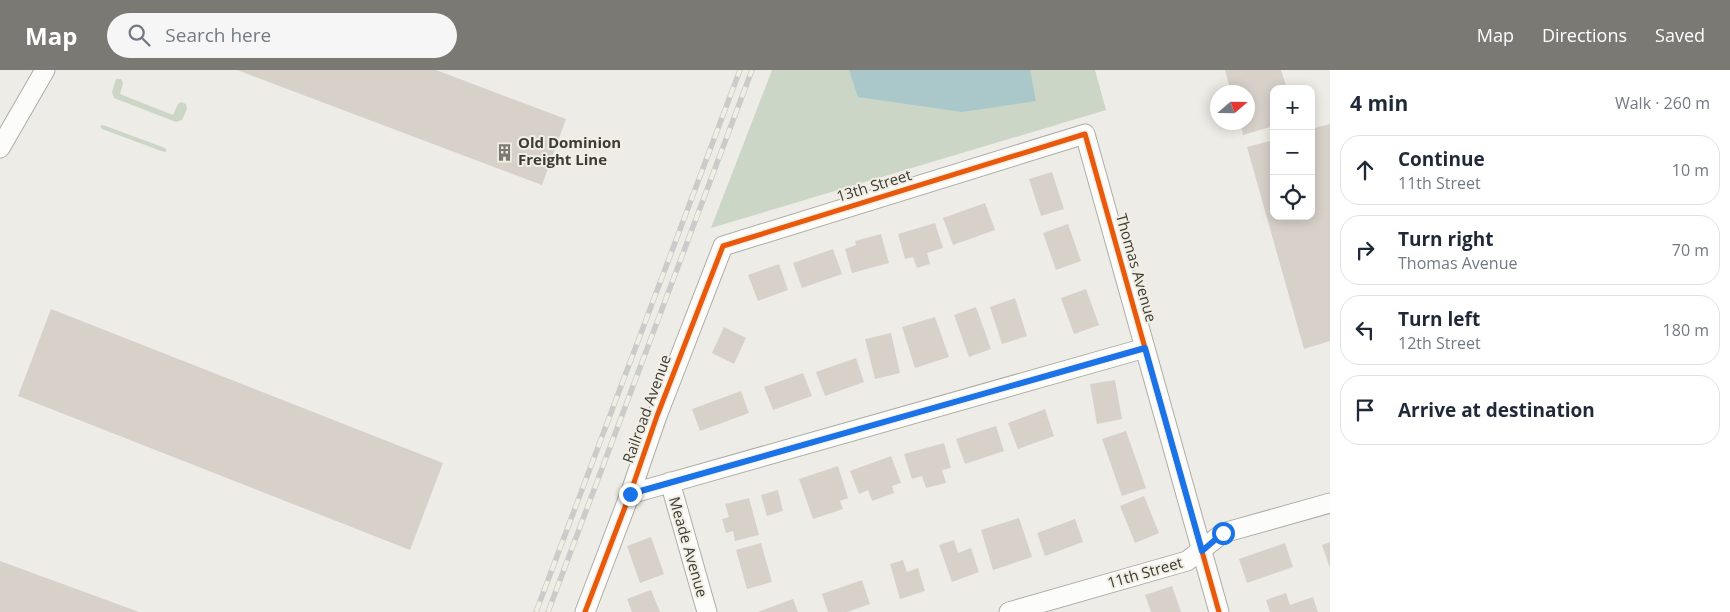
<!DOCTYPE html>
<meta charset="utf-8">
<style>
body{margin:0;font-family:"Open Sans",sans-serif;background:#f6f6f7;color:#1f2937}
.controls{position:absolute;right:15px;top:15px;display:grid;overflow:hidden;border-radius:10px;box-shadow:0 2px 12px #0003}
.controls button{width:45px;height:45px;display:grid;place-items:center;padding:0;border:0;border-bottom:1px solid #e0e1e3;background:#fff;color:#1f2937;font:25px sans-serif}
.compass{position:absolute;left:1210px;top:15px;width:45px;height:45px;border-radius:50%;background:#fff;box-shadow:0 2px 12px #0003;rotate:70deg}
.stop{position:absolute;width:15px;height:15px;margin:-11px;border:4px solid #1a73e8;border-radius:50%;background:#fff}
.stop.end{background:#1a73e8;border-color:#fff;box-shadow:0 1px 5px #0008}
.list{margin:0;padding:0;list-style:none}
h2{display:flex;justify-content:space-between;align-items:center;height:65px;margin:0;padding:0 20px;font-size:21px}
h2 small{font-size:16px;font-weight:400;color:#747a83}
.list li{display:grid;grid-template-columns:32px 1fr auto;gap:15px;align-items:center;box-sizing:border-box;height:70px;margin:0 10px 10px;padding:0 10px;border:1px solid #e0e1e3;border-radius:20px}
.list b{display:block;font-size:19px;white-space:nowrap}
.list p{margin:0;font-size:16px;white-space:nowrap;color:#747a83}
.list em{font-size:16px;font-style:normal;color:#747a83}
.icon{flex:none;width:28px;height:28px;fill:none;stroke:currentColor;stroke-width:2;stroke-linecap:round;stroke-linejoin:round}
.map{position:relative;flex:none;width:1330px;height:542px;overflow:hidden}
header{display:flex;align-items:center;gap:30px;box-sizing:border-box;height:70px;padding:0 25px;background:#7b7974;color:#fff}
header strong{font-size:24px}
nav{display:flex;gap:28px;margin-inline-start:auto;font-size:18px}
.search{width:350px;height:45px;background:#f6f6f7;display:flex;align-items:center;gap:12px;box-sizing:border-box;padding:0 18px;border-radius:28px;color:#747a83;font-size:19px}
main{display:flex}
aside{flex:1;background:#fff}
.map>svg:first-child{display:block}
.green{fill:#cbd6c7}
.water{fill:#aac8c9}
.building{fill:#d7d1ca}
.lines{fill:none;stroke-linecap:round;stroke-linejoin:round}
.minor-casing{stroke:#adaca7;stroke-width:21}
.minor{stroke:#fcfcfb;stroke-width:19}
.rail-casing{stroke:#cbcbc9;stroke-width:5.5}
.rail{stroke:#f1eee3;stroke-width:4;stroke-dasharray:11;stroke-linecap:butt}
.cycleway-casing{stroke:#f1eee3;stroke-width:8}
.cycleway{stroke:#e8590c;stroke-width:5}
.route{stroke:#1a73e8;stroke-width:6}
.labels{text-anchor:middle;stroke-width:4;stroke-linejoin:round;paint-order:stroke}
.poi-label{font-size:15px;font-weight:bold;fill:#3d3b37;stroke:#f1eee3;text-anchor:start}
.street-label{font-size:15px;fill:#3d3b37;stroke:#f1eee3}
</style>
<header>
<strong>Map</strong>
<div class="search"><svg class="icon" aria-label="search" viewBox="0 0 24 24"><circle cx="10" cy="10" r="6"/><path d="M15 15l6 6"/></svg>Search here</div>
<nav><a>Map</a><a>Directions</a><a>Saved</a></nav>
</header>
<main>
<div class="map">
<svg width="1330" height="542" viewBox="0 0 1330 542">
<rect width="100%" height="100%" fill="#eeece6"/>
<!-- green -->
<path class="green" d="M 772,0 L 1095,0 L 1106,40 L 711,158 Z
M 116,9 L 121,9 L 123,13 L 120,24 L 173,45 L 178,34 L 181,32 L 186,34 L 187,39 L 182,50 L 176,52 L 114,28 L 112,22 Z
M 103,55 L 165,78 L 167,81 L 164,82 L 102,59 L 100,56 Z"/>
<!-- water -->
<path class="water" d="M 849,0 L 1030,0 L 1036,31 L 962,42 L 858,27 Z"/>
<!-- building -->
<path class="building" d="M 237,0 L 436,0 L 566,49 L 542,115 Z
M 1225,0 L 1281,0 L 1287,19 L 1274,19 L 1274,56 L 1243,65 L 1240,52 L 1248,52 L 1248,22 L 1231,22 Z
M 1330,54 L 1330,271 L 1304,279 L 1247,77 L 1274,70 L 1274,146 L 1311,146 L 1311,59 Z
M 1052,102 L 1064,139 L 1041,146 L 1029,109 Z
M 985,133 L 995,160 L 953,175 L 943,148 Z
M 935,153 L 943,178 L 927,183 L 930,194 L 917,198 L 913,187 L 905,189 L 898,164 Z
M 1068,154 L 1081,191 L 1056,200 L 1043,163 Z
M 881,164 L 889,193 L 852,203 L 845,179 L 856,175 L 855,171 Z
M 833,179 L 842,204 L 802,218 L 793,193 Z
M 779,194 L 788,220 L 758,231 L 748,205 Z
M 1086,219 L 1099,255 L 1074,264 L 1061,228 Z
M 1015,228 L 1027,266 L 1002,274 L 990,237 Z
M 976,237 L 991,279 L 969,287 L 954,245 Z
M 51,239 L 443,393 L 410,480 L 18,326 Z
M 935,247 L 949,287 L 915,298 L 902,257 Z
M 724,257 L 746,268 L 734,294 L 712,283 Z
M 891,263 L 900,303 L 875,309 L 865,269 Z
M 856,288 L 864,312 L 825,326 L 816,302 Z
M 803,303 L 812,326 L 773,340 L 764,317 Z
M 1115,310 L 1122,349 L 1097,354 L 1090,314 Z
M 741,321 L 749,343 L 700,361 L 692,339 Z
M 1045,339 L 1054,366 L 1018,379 L 1008,353 Z
M 996,356 L 1004,381 L 965,394 L 956,369 Z
M 1126,361 L 1146,418 L 1122,426 L 1102,369 Z
M 944,373 L 951,398 L 942,400 L 946,413 L 926,418 L 922,406 L 912,409 L 904,384 Z
M 891,386 L 901,413 L 892,416 L 894,423 L 872,431 L 868,420 L 859,424 L 850,401 Z
M 838,396 L 848,428 L 840,431 L 843,439 L 813,449 L 799,409 Z
M 778,420 L 783,441 L 767,446 L 761,425 Z
M 1144,426 L 1159,463 L 1135,473 L 1120,436 Z
M 749,428 L 759,465 L 735,471 L 733,461 L 726,463 L 722,449 L 729,447 L 725,434 Z
M 1019,448 L 1032,487 L 993,500 L 981,460 Z
M 1075,449 L 1083,472 L 1045,486 L 1037,463 Z
M 651,467 L 664,504 L 640,513 L 627,476 Z
M 954,470 L 958,483 L 971,478 L 979,502 L 952,512 L 939,475 Z
M 1330,472 L 1330,498 L 1322,475 Z
M 761,473 L 772,512 L 747,519 L 736,480 Z
M 1285,473 L 1293,497 L 1247,513 L 1239,489 Z
M 903,490 L 907,502 L 918,498 L 925,521 L 900,529 L 890,494 Z
M 0,491 L 139,542 L 0,542 Z
M 862,510 L 870,534 L 847,542 L 828,542 L 822,524 Z
M 1172,516 L 1181,542 L 1151,542 L 1145,525 Z
M 651,520 L 660,542 L 632,542 L 627,529 Z
M 1286,523 L 1290,535 L 1313,527 L 1318,542 L 1270,542 L 1266,530 Z
M 793,529 L 798,542 L 758,542 Z"/>
<g class="lines">
<defs>
<path id="minor" d="M 0,78 L 45,0
M 670,412 L 707,542
M 630,424 L 1145,278
M 585,542 L 630,424 L 657,346 L 723,176 L 1085,64 L 1219,542
M 1009,542 L 1187,491 L 1223,463 L 1330,433"/>
</defs>
<!-- minor casing -->
<use href="#minor" class="minor-casing"/>
<!-- minor -->
<use href="#minor" class="minor"/>
<defs>
<path id="rail" d="M 536,542 L 740,0
M 548,542 L 752,0"/>
</defs>
<!-- rail casing -->
<use href="#rail" class="rail-casing"/>
<!-- rail -->
<use href="#rail" class="rail"/>
<defs>
<path id="cycleway" d="M 630,424 L 1145,278
M 585,542 L 630,424 L 657,346 L 723,176 L 1085,64 L 1219,542"/>
</defs>
<!-- cycleway casing -->
<use href="#cycleway" class="cycleway-casing"/>
<!-- cycleway -->
<use href="#cycleway" class="cycleway"/>
</g>
<g class="lines">
<!-- route -->
<path class="route" d="M 630,424 L 1145,278 L 1202,481 L 1223,463"/>
</g>
<!-- icons -->
<defs>
<symbol id="building-bare" viewBox="-9 -9 18 18"><path d="M-4-6H4V6H1V3H-1V6H-4ZM-2.5-4.3h1.7v1.8h-1.7ZM.8-4.3h1.7v1.8H.8ZM-2.5-1h1.7V.8h-1.7ZM.8-1h1.7V.8H.8Z" fill="#7b7974" stroke="#f1eee3" stroke-width="2.5" paint-order="stroke"/></symbol>
</defs>
<g fill-rule="evenodd">
<use href="#building-bare" x="492" y="70" width="25" height="25"/>
</g>
<g class="labels">
<!-- poi labels -->
<g class="poi-label">
<text x="518" y="78">Old Dominion<tspan x="518" dy="17">Freight Line</tspan></text>
</g>
<!-- street labels -->
<g class="street-label">
<text transform="translate(874 116) rotate(-17)" y="5">13th Street</text>
<text transform="translate(1136 198) rotate(74)" y="5">Thomas Avenue</text>
<text transform="translate(647 339) rotate(-70)" y="5">Railroad Avenue</text>
<text transform="translate(688 477) rotate(74)" y="5">Meade Avenue</text>
<text transform="translate(1145 503) rotate(-16)" y="5">11th Street</text>
</g>
</g>
</svg>
<div class="controls">
<button>+</button>
<button>−</button>
<button><svg class="icon" aria-label="locate" viewBox="0 0 24 24"><circle cx="12" cy="12" r="6"/><path d="M12 2v4M12 18v4M2 12h4M18 12h4"/></svg></button>
</div>
<svg class="compass" viewBox="-18 -18 36 36"><path d="M0-13l5 13h-10z" fill="#e53935"/><path d="M0 13l5-13h-10z" fill="#747a83"/></svg>
<div class="stop" style="left:1223px;top:463px"></div>
<div class="stop end" style="left:630px;top:424px"></div>
</div>
<aside>
<h2>4 min<small>Walk · 260 m</small></h2>
<ul class="list">
<li><svg class="icon" aria-label="ahead" viewBox="0 0 24 24"><path d="M12 20V5M6 11l6-6 6 6"/></svg><div><b>Continue</b><p>11th Street</p></div><em>10 m</em></li>
<li><svg class="icon" aria-label="right" viewBox="0 0 24 24"><path d="M7 20v-9h11M14 6l5 5-5 5"/></svg><div><b>Turn right</b><p>Thomas Avenue</p></div><em>70 m</em></li>
<li><svg class="icon" aria-label="left" viewBox="0 0 24 24"><path d="M17 20v-9H6M10 6l-5 5 5 5"/></svg><div><b>Turn left</b><p>12th Street</p></div><em>180 m</em></li>
<li><svg class="icon" aria-label="arrive" viewBox="0 0 24 24"><path d="M6 21V4h12l-3 4 3 4H6"/></svg><div><b>Arrive at destination</b></div></li>
</ul>
</aside>
</main>
